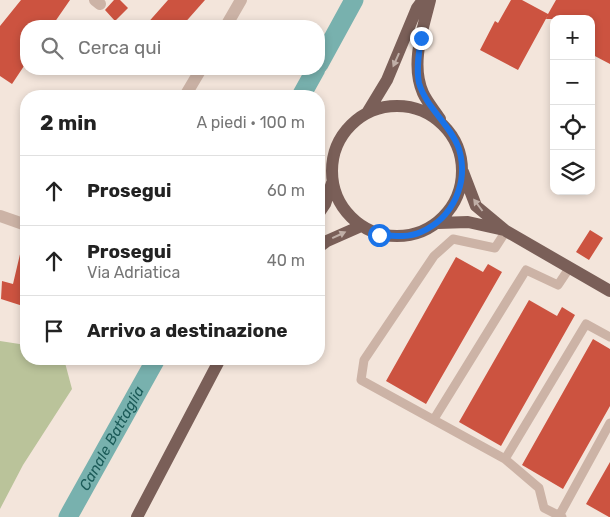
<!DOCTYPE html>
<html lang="it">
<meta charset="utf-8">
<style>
body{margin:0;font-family:Rubik,sans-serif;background:#f2f2f2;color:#222}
.controls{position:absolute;right:15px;top:15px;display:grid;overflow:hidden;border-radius:10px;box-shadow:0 2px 8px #0003}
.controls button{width:45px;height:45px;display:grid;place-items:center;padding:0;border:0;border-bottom:1px solid #e0e0e0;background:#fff;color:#222;font:25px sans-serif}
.stop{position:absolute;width:15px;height:15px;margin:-11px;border:4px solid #1a73e8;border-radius:50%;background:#fff}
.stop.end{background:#1a73e8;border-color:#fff;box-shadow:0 1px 5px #0008}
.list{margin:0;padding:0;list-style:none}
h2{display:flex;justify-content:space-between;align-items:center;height:65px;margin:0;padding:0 20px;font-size:21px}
h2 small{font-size:16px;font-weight:400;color:#767676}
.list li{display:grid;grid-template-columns:32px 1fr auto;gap:15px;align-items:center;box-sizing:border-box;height:70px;padding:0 20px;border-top:1px solid #e0e0e0}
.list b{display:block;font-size:19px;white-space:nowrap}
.list p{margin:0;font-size:16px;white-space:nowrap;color:#767676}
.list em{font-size:16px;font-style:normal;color:#767676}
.icon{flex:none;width:28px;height:28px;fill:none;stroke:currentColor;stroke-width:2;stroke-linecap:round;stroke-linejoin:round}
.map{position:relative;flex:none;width:610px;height:517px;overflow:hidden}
.search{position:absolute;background:#fff;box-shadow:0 2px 8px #0003;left:20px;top:20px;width:305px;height:55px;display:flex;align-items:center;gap:12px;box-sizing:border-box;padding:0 18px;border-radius:20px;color:#767676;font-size:19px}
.panel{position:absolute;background:#fff;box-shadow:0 2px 8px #0003;left:20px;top:90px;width:305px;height:275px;border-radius:20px}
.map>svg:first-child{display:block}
.green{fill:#bac39a}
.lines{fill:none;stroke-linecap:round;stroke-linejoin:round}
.canal{stroke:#78b1ae;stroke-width:19}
.building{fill:#cc5340}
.lane{stroke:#ccb3a6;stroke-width:9}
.street{stroke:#ccb3a6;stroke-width:12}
.primary{stroke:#7a5f58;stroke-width:12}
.oneway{fill:#c0afa7}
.route{stroke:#1a73e8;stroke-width:6}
.labels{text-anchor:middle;stroke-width:5;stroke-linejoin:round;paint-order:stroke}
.water-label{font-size:15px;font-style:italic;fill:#1b5b58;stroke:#faf0e7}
</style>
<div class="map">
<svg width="610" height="517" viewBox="0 0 610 517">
<rect width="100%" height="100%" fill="#f3e5db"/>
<!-- green -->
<path class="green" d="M 0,341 L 26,345 L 26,359 L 64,359 L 72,389 L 23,465 L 0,509 Z"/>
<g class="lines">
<!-- canal -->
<g class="canal">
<path d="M 319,64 L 354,0"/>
<path d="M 301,96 L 316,69"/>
<path id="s1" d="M 68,517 L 156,359"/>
</g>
</g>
<!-- building -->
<path class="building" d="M 21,0 L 70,0 L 52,26 L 26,26 L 26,63 L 12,84 L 0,76 L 0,26 Z
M 114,0 L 120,0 L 128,8 L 115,21 L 105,10 Z
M 168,0 L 205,0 L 182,26 L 145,26 Z
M 511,0 L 522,0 L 548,14 L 556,0 L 610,0 L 610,64 L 591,54 L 591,19 L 546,19 L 548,15 L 518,70 L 480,50 L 495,21 L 498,23 Z
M 590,230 L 603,238 L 589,260 L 576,252 Z
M 21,250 L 26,250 L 26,307 L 1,299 L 2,281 L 13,284 Z
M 456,257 L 483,272 L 488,264 L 502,272 L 426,404 L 386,381 Z
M 529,300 L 557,316 L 562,307 L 575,315 L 501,446 L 459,422 Z
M 593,339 L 610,349 L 610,406 L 563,489 L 522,465 Z
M 610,462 L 610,517 L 609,517 L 586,504 Z"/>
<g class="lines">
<!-- lane -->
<path class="lane" d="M 506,231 L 495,248 L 453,239 L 434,256 L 364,360 L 361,380 L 505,459 L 539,488 L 544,508 L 562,517
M 434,419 L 526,270 L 558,285 L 570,267
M 505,459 L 586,324 L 610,337
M 559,516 L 610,423"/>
<!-- street -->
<path class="street" d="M 95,0 L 100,4
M 226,26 L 241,0
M 185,96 L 201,69
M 0,216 L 26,225"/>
<!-- primary -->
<path class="primary" d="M 430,0 C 423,29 410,64 423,93 C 427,102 435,111 440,119
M332 171a65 65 0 1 1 130 0a65 65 0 1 1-130 0Z
M 367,113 L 387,80 L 417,8 L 423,0
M 463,172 L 476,206 L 506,231 L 610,291
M 319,213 L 325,204 L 332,183
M 438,223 L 468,222 L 504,230
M 319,247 L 327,241 L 361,226
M 137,517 L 220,359"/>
</g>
<!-- one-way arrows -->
<defs><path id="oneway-solid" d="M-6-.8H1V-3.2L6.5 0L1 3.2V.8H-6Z" transform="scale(1.25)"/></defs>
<g class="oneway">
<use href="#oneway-solid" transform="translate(396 60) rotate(114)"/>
<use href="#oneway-solid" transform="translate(478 205) rotate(-127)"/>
<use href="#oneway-solid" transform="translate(339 235) rotate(-25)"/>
</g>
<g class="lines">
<!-- route -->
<path class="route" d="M 379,235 C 393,236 408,238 421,232 C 453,218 469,183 459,149 C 451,125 426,108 419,83 C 416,69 419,52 421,38"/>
</g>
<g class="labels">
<!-- water labels -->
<g class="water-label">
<text dy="5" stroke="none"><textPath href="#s1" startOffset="90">Canale Battaglia</textPath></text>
</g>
</g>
</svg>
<div class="controls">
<button>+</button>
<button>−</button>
<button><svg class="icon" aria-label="locate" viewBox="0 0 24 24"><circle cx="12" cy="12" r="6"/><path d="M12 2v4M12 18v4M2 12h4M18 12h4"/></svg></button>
<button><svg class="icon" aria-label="layers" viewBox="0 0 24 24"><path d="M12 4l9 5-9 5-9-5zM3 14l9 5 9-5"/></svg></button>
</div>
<div class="stop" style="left:379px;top:235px"></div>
<div class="stop end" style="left:421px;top:38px"></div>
<div class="search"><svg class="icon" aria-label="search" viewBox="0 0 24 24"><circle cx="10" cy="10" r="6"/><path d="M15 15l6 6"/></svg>Cerca qui</div>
<section class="panel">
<h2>2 min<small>A piedi · 100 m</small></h2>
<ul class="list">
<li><svg class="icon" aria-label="ahead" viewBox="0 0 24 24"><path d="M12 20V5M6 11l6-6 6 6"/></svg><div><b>Prosegui</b></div><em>60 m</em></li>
<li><svg class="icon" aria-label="ahead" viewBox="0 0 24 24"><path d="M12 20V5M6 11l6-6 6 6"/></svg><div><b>Prosegui</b><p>Via Adriatica</p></div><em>40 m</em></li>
<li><svg class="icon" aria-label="arrive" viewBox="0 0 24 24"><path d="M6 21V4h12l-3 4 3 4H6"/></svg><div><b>Arrivo a destinazione</b></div></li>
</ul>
</section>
</div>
